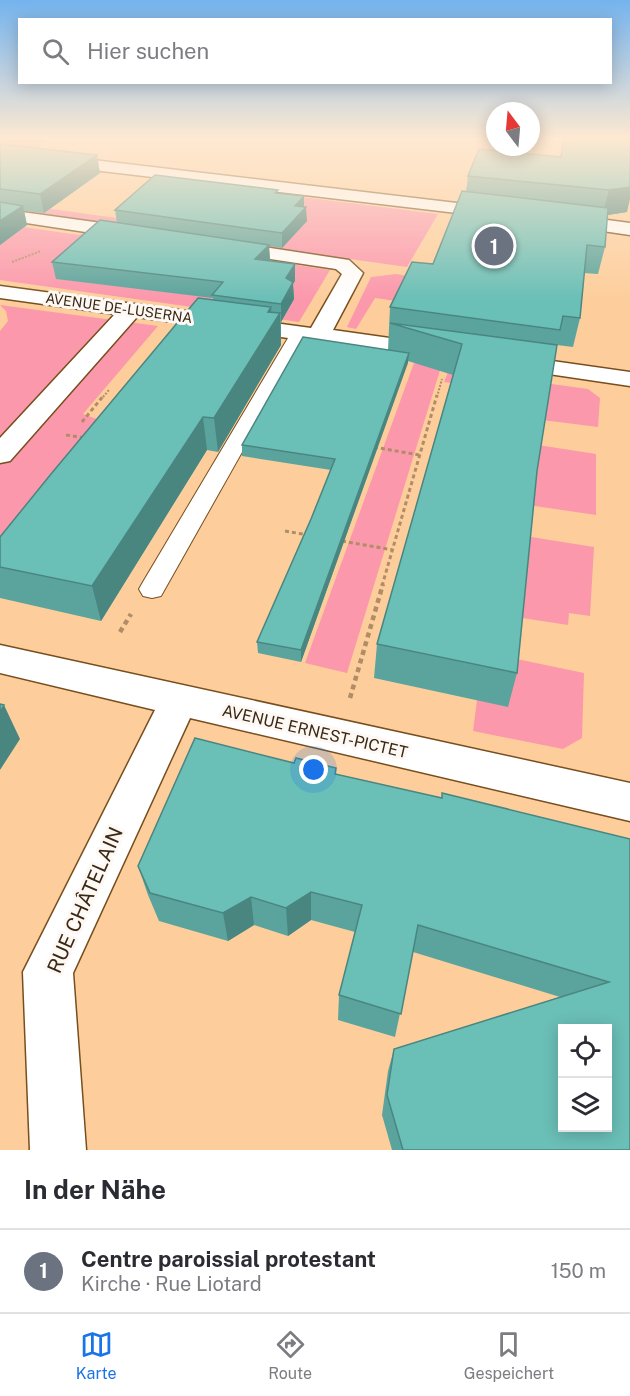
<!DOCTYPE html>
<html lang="de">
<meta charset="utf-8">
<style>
body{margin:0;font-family:"Public Sans",sans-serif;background:#f7f7f7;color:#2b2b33}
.controls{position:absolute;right:18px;bottom:18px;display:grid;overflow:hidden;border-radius:0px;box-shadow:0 3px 15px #0003}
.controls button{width:54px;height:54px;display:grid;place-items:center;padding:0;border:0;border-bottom:2px solid #e1e1e2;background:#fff;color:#2b2b33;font:30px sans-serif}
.compass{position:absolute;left:486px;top:102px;width:54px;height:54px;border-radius:50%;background:#fff;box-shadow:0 3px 15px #0003;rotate:344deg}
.you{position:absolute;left:314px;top:770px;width:21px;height:21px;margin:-15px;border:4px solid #fff;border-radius:50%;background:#1a73e8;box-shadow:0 0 0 9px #1a73e833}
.badge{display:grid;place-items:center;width:39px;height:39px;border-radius:50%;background:#1a73e8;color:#fff;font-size:20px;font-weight:700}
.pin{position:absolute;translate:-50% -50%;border:3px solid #fff;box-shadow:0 2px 6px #0006}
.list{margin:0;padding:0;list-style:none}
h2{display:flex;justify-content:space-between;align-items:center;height:78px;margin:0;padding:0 24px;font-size:26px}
h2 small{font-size:20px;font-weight:400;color:#7c7c81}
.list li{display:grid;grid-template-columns:39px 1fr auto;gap:18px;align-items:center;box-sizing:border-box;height:84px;padding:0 24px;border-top:2px solid #e1e1e2}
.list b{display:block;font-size:22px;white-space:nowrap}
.list p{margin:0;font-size:20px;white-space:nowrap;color:#7c7c81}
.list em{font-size:20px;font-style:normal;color:#7c7c81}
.icon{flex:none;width:33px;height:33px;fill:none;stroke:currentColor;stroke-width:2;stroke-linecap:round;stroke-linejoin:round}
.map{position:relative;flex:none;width:630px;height:1150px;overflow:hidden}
.search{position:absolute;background:#fff;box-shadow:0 3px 15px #0003;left:18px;right:18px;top:18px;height:66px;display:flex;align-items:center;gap:15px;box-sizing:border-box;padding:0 21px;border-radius:0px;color:#7c7c81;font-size:22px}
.sheet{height:162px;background:#fff}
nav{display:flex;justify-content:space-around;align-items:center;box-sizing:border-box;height:84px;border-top:2px solid #e1e1e2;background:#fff;font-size:16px;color:#7c7c81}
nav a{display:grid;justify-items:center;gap:3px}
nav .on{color:#1a73e8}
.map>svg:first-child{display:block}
.green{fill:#fb98ac}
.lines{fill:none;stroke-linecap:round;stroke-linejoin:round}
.service-casing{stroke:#774e1d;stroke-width:2}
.minor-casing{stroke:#774e1d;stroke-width:3}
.path-far2{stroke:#b08d67;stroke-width:2;stroke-dasharray:2 1.5;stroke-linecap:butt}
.path-far1{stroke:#b08d67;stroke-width:3;stroke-dasharray:4 3;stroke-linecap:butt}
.path{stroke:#b08d67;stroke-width:4.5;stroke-dasharray:5 4;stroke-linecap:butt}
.service{fill:#fff;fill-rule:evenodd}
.minor{fill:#fff;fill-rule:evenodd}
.wall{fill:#5ba49d}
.shaded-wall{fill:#4a8680}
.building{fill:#6abfb7;stroke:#4a8680;stroke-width:1.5;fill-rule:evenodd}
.labels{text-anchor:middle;stroke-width:6;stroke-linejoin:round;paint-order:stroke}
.far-street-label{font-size:14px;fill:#3a2814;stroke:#fdf8f3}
.street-label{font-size:16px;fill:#3a2814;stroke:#fdf8f3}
.near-street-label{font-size:20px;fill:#3a2814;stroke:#fdf8f3}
</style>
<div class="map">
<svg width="630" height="1150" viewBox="0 0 630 1150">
<rect width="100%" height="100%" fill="#fdce9c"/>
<!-- green -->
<path class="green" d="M 0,139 L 50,139 L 37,148 L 0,144 Z
M 197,184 L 438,214 L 407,267 L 0,210 L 0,202 L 153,223 Z
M 24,227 L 79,235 L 83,233 L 90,234 L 330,270 L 299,322 L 0,280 L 0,245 Z
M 396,274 L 414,277 L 404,302 L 375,298 L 356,329 L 347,327 L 371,277 Z
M 0,305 L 158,326 L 83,414 L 110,424 L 0,558 L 0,331 L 8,321 L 6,311 Z
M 414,363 L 441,367 L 347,673 L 305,663 Z
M 449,370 L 588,389 L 600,398 L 598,427 L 542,420 L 546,397 L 444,382 Z
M 538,445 L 596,454 L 596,515 L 528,505 Z
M 525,536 L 594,547 L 590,616 L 569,613 L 568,625 L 516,617 Z
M 512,658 L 584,673 L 582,738 L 563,749 L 473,731 L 477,700 Z"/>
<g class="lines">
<defs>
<path id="service" d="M 300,328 L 306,329 L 309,333 L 161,596 L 152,598 L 143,596 L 139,589 L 143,582 L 291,333 L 294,329 Z"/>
<path id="minor" d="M 0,149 L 499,208 L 505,209 L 508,213 L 505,217 L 499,218 L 0,159 Z
M 0,209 L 138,228 L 145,230 L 148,234 L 145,238 L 138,240 L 0,219 Z
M 562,214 L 630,223 L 630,235 L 555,224 L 553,220 L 555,216 Z
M 224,241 L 349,260 L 363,273 L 333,330 L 432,344 L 440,346 L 444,351 L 440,356 L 432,358 L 137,317 L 10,461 L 0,463 L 0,438 L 115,314 L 0,298 L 0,286 L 311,328 L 342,274 L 336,269 L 217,251 L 214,247 L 217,243 Z
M 510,355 L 630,372 L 630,386 L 501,367 L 498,362 L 501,357 Z
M 0,645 L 630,783 L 630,821 L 190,718 L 73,973 L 86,1150 L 30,1150 L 23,972 L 155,710 L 0,673 Z"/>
</defs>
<!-- service casing -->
<use href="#service" class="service-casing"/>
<!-- minor casing -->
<use href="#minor" class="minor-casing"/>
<!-- path-far2 -->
<path class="path-far2" d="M 12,262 L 41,251
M 103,397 L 109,390
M 437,397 L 442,379"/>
<!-- path-far1 -->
<path class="path-far1" d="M 82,422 L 104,395
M 66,435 L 85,438
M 374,447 L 419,455
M 285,531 L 308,535
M 342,541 L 393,550
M 382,586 L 437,395"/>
<!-- path -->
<path class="path" d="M 120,632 L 131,614
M 350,698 L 383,584"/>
<!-- service -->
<use href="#service" class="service"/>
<!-- minor -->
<use href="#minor" class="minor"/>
</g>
<!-- wall -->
<path class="wall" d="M 564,139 L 630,139 L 627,212 L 607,215 L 605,247 L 598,274 L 584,273 L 580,318 L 573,347 L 557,345 L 537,471 L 517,673 L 508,707 L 374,678 L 377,644 L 453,375 L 408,361 L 301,662 L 258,653 L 257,642 L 311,519 L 331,470 L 242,456 L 242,445 L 388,350 L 390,307 L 433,264 L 466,192 L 468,176 L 561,157 Z
M 0,144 L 100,173 L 44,213 L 24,211 L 27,225 L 0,245 Z
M 278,193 L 304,207 L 307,221 L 282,248 L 269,246 L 270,261 L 295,281 L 293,284 L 294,299 L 281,322 L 281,345 L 218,452 L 207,450 L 101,621 L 0,598 L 0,537 L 213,299 L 213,298 L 56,279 L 52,262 L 117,223 L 115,210 Z
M 336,774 L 441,798 L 630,839 L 630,1150 L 392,1150 L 382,1115 L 388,1071 L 394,1049 L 560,997 L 413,952 L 395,1037 L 338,1020 L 339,995 L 355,932 L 311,920 L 288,936 L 254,925 L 228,941 L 159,921 L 148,895 L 138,866 Z"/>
<!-- shaded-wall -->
<path class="shaded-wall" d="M 97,155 L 100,173 L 44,213 L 40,194 Z
M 630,187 L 630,199 L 627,212 L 602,216 L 609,190 Z
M 304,196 L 304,210 L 306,207 L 307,221 L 282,248 L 282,233 L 295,206 Z
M 23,206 L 27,225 L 0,245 L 0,221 Z
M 269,245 L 270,261 L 255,259 Z
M 295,264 L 295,281 L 293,284 L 294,299 L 281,322 L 281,304 L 286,278 Z
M 271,307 L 272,327 L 280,313 L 281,345 L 218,452 L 214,418 Z
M 409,353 L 408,363 L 301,662 L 301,650 Z
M 203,417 L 207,450 L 101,621 L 92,586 Z
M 4,705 L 20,739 L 0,770 L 0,712 Z
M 311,892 L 311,920 L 288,936 L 286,908 Z
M 251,897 L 254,925 L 228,941 L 223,913 Z"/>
<!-- building -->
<path class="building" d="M 564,139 L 630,139 L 630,187 L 609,190 L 468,176 L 479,149 L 561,157 Z
M 0,144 L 97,155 L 40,194 L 0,189 Z
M 155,175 L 278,190 L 275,193 L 304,196 L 295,206 L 306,207 L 282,233 L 115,210 Z
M 462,191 L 608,208 L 605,247 L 587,245 L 580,318 L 563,316 L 560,330 L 390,307 L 412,262 L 433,264 Z
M 0,202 L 23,206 L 0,221 Z
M 100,220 L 269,245 L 255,259 L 295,264 L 286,278 L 293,282 L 281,304 L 212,295 L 223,282 L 52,262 Z
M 198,298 L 271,307 L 268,312 L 280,313 L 214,418 L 203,417 L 92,586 L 0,567 L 0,537 L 51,474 Z
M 390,323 L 557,345 L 537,471 L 517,673 L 377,644 L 462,344 Z
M 303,337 L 409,353 L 301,650 L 257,642 L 311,519 L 335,459 L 242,445 Z
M 0,704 L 4,705 L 0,712 Z
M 195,738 L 294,763 L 296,758 L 336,768 L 335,774 L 442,798 L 442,793 L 630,839 L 630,1150 L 403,1150 L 387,1095 L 394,1049 L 609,982 L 418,925 L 401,1014 L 339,995 L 362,905 L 311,892 L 286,908 L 251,897 L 223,913 L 150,893 L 138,866 ZM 562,1029 L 608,1029 L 608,1128 L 562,1128 Z"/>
<!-- sky -->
<linearGradient id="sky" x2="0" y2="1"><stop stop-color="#74b3ee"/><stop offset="0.46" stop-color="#fee9d2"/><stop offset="1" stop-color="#fee9d2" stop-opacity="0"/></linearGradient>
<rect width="630" height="300" fill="url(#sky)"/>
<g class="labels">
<!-- far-street labels -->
<g class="far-street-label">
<text transform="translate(119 308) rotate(8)" y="5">AVENUE DE-LUSERNA</text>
</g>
<!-- street labels -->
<g class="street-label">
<text transform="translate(315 731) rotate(13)" y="6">AVENUE ERNEST-PICTET</text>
</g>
<!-- near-street labels -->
<g class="near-street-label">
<text transform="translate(85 900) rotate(-66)" y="7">RUE CHÂTELAIN</text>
</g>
</g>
</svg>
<div class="controls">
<button><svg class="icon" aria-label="locate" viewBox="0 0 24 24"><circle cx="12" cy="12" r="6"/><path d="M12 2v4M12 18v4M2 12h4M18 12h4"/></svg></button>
<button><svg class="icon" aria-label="layers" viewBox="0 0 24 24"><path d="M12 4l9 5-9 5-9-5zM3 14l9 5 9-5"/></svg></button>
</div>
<svg class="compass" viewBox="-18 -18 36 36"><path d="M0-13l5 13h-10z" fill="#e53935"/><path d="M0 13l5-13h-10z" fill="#7c7c81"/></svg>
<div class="you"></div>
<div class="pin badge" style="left:494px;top:246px;background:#6b7280">1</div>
<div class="search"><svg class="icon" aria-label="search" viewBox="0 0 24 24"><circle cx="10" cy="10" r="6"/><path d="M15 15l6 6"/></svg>Hier suchen</div>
</div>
<section class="sheet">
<h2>In der Nähe<small></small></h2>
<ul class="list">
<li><span class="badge" style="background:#6b7280">1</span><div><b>Centre paroissial protestant</b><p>Kirche · Rue Liotard</p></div><em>150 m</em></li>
</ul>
</section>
<nav>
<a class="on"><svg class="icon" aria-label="map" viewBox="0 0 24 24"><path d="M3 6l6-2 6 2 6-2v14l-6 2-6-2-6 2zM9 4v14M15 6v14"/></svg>Karte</a>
<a><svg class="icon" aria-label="directions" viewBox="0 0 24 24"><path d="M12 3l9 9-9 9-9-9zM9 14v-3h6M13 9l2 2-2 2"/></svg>Route</a>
<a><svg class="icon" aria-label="saved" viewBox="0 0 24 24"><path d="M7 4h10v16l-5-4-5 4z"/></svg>Gespeichert</a>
</nav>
